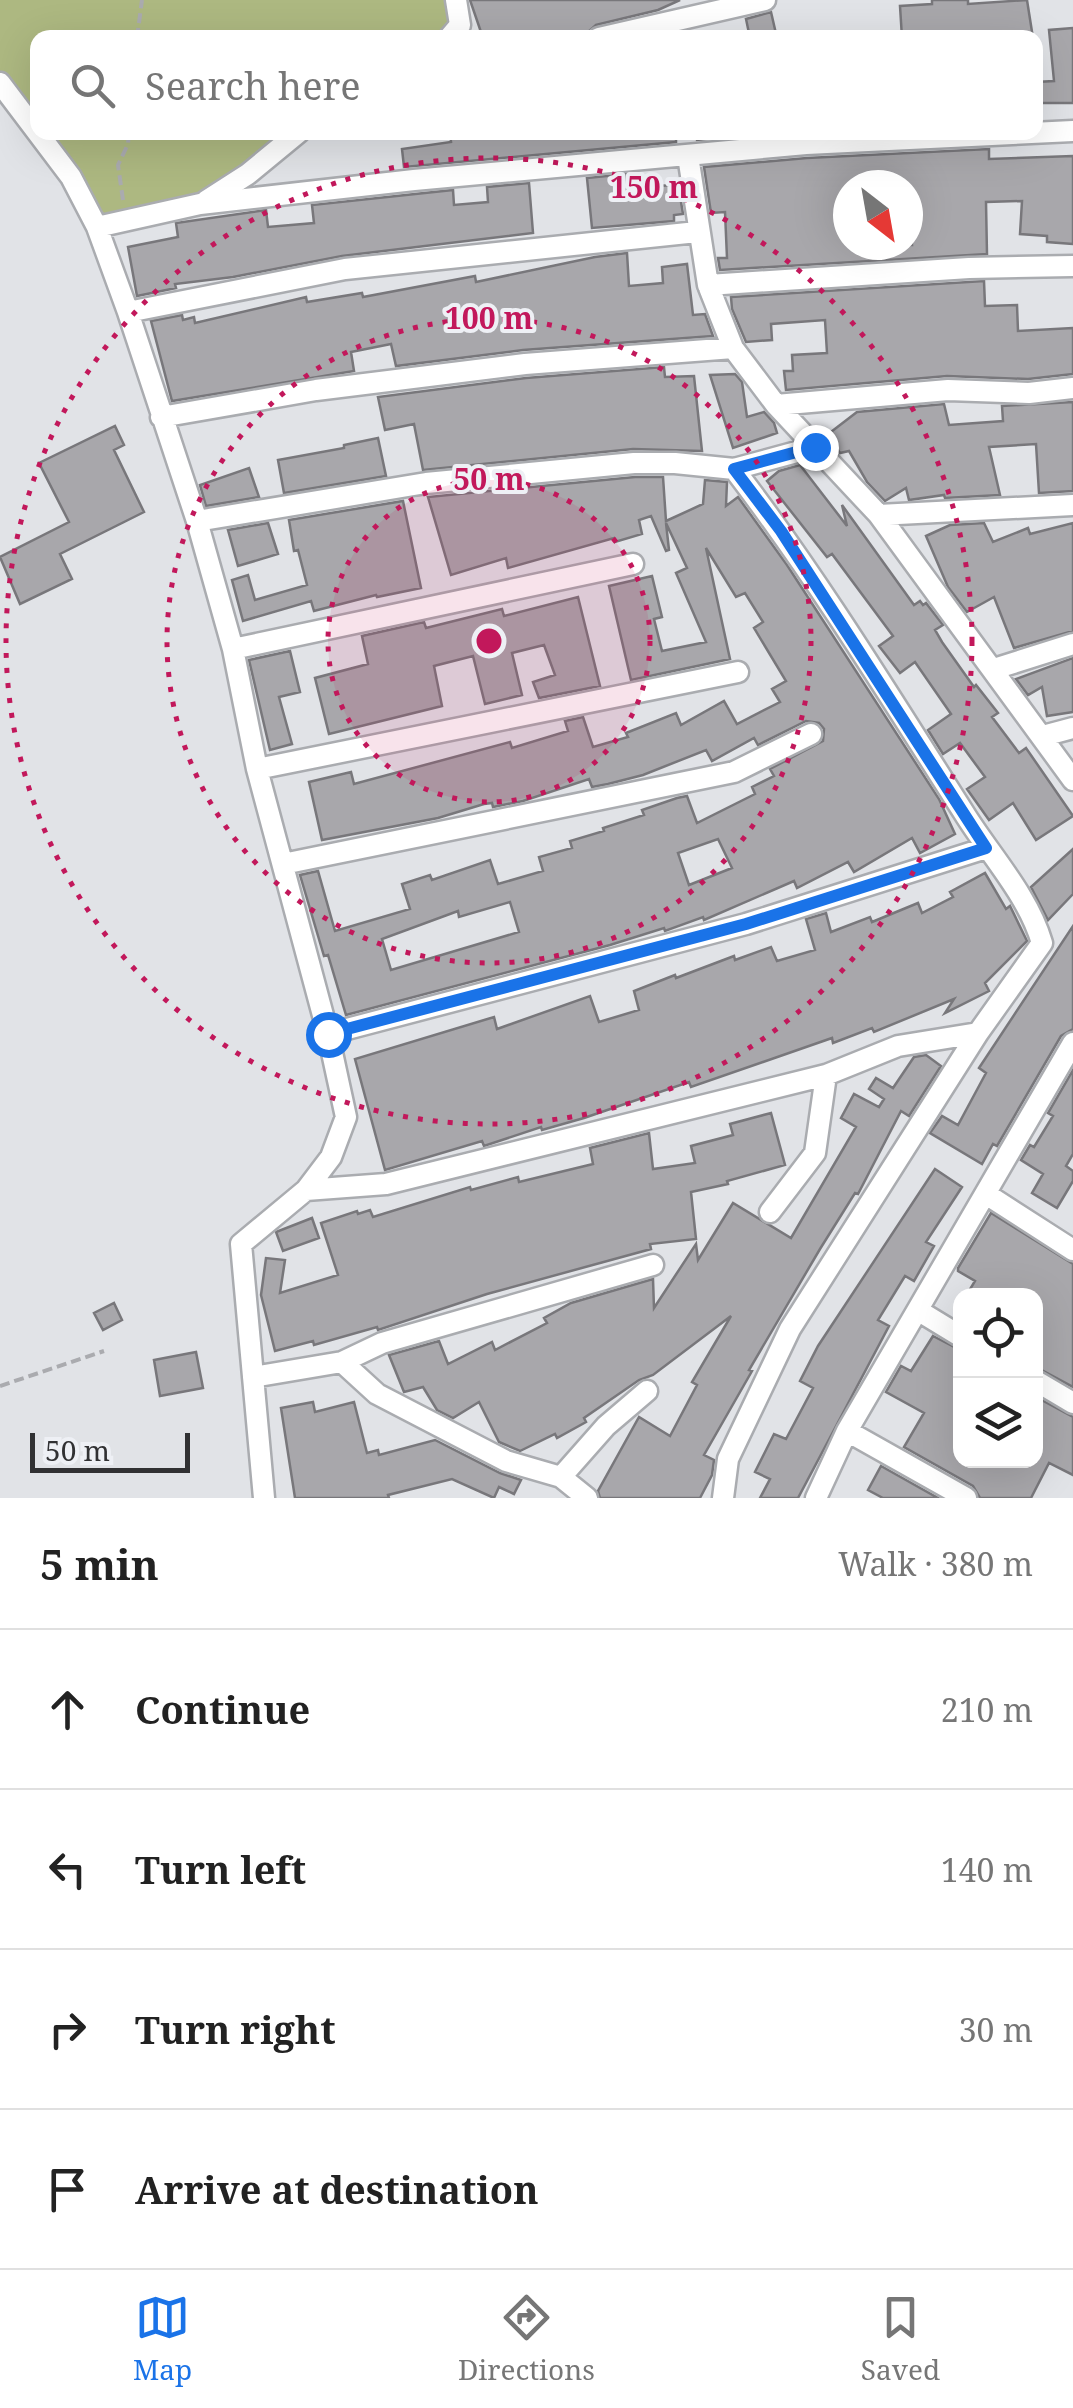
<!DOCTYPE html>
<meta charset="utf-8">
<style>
body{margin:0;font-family:"Noto Serif",serif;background:#f6f6f6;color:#222}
.controls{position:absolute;right:30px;bottom:30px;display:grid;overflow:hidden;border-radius:20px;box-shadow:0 10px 40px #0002}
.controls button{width:90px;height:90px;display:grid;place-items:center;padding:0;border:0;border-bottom:2px solid #e0e0e0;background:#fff;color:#222;font:50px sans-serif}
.compass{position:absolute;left:833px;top:170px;width:90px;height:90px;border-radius:50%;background:#fff;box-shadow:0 10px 40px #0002;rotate:149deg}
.scale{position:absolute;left:30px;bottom:25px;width:160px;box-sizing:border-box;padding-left:10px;border:5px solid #313133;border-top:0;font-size:28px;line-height:35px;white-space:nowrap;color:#313133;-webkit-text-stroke:8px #eef0f5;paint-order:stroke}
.stop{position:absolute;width:30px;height:30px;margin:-22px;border:8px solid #1a73e8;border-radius:50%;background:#fff}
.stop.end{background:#1a73e8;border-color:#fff;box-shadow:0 2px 10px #0008}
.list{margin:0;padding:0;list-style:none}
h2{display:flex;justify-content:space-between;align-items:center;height:130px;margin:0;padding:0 40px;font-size:42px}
h2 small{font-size:32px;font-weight:400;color:#767676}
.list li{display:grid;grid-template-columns:65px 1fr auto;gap:30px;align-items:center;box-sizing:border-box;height:160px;padding:0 40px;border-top:2px solid #e0e0e0}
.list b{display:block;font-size:38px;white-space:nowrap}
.list em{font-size:32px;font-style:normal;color:#767676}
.icon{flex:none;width:55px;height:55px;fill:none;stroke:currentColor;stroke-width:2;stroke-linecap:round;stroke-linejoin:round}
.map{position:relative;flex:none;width:1073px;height:1498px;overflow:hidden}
.search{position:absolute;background:#fff;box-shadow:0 10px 40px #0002;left:30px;right:30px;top:30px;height:110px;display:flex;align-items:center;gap:25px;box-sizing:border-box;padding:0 35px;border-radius:20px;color:#767676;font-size:38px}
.sheet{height:770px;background:#fff}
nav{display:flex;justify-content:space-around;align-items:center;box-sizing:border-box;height:140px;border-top:2px solid #e0e0e0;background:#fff;font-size:28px;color:#767676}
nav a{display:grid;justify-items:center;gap:5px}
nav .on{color:#1a73e8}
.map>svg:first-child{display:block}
.green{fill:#adb881}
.building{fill:#a8a7ab;stroke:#78777b;stroke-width:2.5;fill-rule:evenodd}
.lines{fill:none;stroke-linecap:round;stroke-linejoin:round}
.minor-casing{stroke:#aaacb0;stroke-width:25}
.path{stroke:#aaabaf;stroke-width:4;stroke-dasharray:10 5;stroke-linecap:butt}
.minor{stroke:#fff;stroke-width:20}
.route{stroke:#1a73e8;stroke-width:12}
.ring{fill:none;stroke:#c2185b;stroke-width:5;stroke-dasharray:5 10}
.centre{fill:#c2185b;stroke:#eef0f5;stroke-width:5}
.ring-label{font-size:30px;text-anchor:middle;font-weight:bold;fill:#c2185b;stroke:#eef0f5;stroke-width:8;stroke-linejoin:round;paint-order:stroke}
</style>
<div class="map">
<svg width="1073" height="1498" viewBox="0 0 1073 1498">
<rect width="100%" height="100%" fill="#e1e3e7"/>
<!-- green -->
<path class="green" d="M 0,0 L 456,0 L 449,38 L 38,38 L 38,132 L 299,133 L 200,204 L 97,227 L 0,83 Z"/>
<!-- building -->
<path class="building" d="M 470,0 L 680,0 L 658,10 L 596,25 L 586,34 L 573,38 L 483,38 Z
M 932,0 L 968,0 L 968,4 L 1027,0 L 1033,38 L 987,38 L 986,32 L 902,38 L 900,6 L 932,4 Z
M 771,12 L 777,38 L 750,38 L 746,19 Z
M 1073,28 L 1073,103 L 1036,103 L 1036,82 L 1054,81 L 1049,30 Z
M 450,132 L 676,132 L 676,142 L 404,167 L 402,149 L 451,142 Z
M 696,132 L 781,132 L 697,140 Z
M 989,149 L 989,159 L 1073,156 L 1073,244 L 1047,242 L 1047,236 L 1020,234 L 1022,201 L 986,202 L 987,254 L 720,270 L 718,258 L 727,258 L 725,212 L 711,213 L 704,167 L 807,158 ZM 848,185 L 908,185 L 912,245 L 848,245 Z
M 626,174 L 628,190 L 678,184 L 683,214 L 674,215 L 674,221 L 592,228 L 587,178 Z
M 529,183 L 533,233 L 342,256 L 233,277 L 175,284 L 176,288 L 137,296 L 128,247 L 178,237 L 176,223 L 266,210 L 268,227 L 314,223 L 312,205 L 453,190 L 454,205 L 488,202 L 487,187 Z
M 627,253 L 629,286 L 663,283 L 662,267 L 687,264 L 693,315 L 705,314 L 713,336 L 523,350 L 396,366 L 391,344 L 351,352 L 354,371 L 172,401 L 151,321 L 182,315 L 183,320 L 194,317 L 195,323 L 306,297 L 307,302 L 362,293 L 363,297 L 475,276 L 476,282 L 595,257 Z
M 984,281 L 985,306 L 1017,305 L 1018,331 L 1073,328 L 1073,374 L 1028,379 L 947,376 L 786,390 L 784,371 L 793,371 L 792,355 L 827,353 L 825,320 L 771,324 L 772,340 L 746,342 L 732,309 L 731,297 Z
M 664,367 L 665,377 L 694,376 L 702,451 L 633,449 L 423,470 L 414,424 L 385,430 L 378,397 L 526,378 Z
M 735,374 L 742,382 L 747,417 L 764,412 L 774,423 L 777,433 L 733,448 L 710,375 Z
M 1073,402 L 1073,491 L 1039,493 L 1036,444 L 989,447 L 1000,495 L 945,498 L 944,495 L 909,500 L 906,488 L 885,501 L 867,482 L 849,451 L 840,453 L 827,435 L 857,412 L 944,404 L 949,425 L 1003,421 L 1002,406 Z
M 115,426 L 124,445 L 114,450 L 144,512 L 60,554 L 72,579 L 20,604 L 0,557 L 69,522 L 39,463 Z
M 378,438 L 386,476 L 284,493 L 278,460 L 344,448 L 344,445 Z
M 800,465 L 847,526 L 842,505 L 914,605 L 920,601 L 923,605 L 926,603 L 943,625 L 935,630 L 942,642 L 974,687 L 976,685 L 998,713 L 992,717 L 1019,753 L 1026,748 L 1073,816 L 1036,840 L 1013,803 L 989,820 L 967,789 L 985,777 L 960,743 L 943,754 L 928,730 L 951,714 L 915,662 L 900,673 L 879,646 L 893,636 L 832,554 L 827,557 L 767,481 L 779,471 Z
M 249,468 L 259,497 L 206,506 L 200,485 Z
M 635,477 L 663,477 L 666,521 L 703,504 L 705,480 L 727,482 L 726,506 L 738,497 L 787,565 L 939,799 L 955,834 L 920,853 L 912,838 L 854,872 L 848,862 L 797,888 L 794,881 L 704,920 L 703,917 L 665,931 L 664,928 L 610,945 L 346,1015 L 328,955 L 324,956 L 300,875 L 318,871 L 335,931 L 410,909 L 402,884 L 430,875 L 432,880 L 490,860 L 498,884 L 543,871 L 539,857 L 572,848 L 570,841 L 604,831 L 603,828 L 644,815 L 642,810 L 677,798 L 687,796 L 697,823 L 755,794 L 752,787 L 774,776 L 770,769 L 823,741 L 824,729 L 819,723 L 806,721 L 758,745 L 754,738 L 712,761 L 706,750 L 643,775 L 608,784 L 592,787 L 589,779 L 523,801 L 493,807 L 492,803 L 484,804 L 438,818 L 322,840 L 309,782 L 351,772 L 354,784 L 510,742 L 512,748 L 568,731 L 565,721 L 583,717 L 593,747 L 628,737 L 626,733 L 676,713 L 681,725 L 724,701 L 737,724 L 780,702 L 772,689 L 786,681 L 754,628 L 763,622 L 745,593 L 736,597 L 706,548 L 730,659 L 631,680 L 609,586 L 652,576 L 662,617 L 654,619 L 662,651 L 706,642 L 676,573 L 687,568 L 666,523 L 669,550 L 666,551 L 651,516 L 639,520 L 642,534 L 615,542 L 614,538 L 508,568 L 506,558 L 451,575 L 428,497 ZM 718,839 L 732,868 L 689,885 L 678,853 ZM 510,902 L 519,932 L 391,970 L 382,939 L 458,911 L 459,917 Z
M 403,501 L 421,588 L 377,597 L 376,595 L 314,611 L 311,601 L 243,621 L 232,580 L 248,575 L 255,600 L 307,585 L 298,550 L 294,551 L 289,520 Z
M 268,523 L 278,554 L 238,566 L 228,530 Z
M 984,523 L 993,542 L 1028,528 L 1030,534 L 1073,523 L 1073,631 L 1014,648 L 994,597 L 967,612 L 948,587 L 926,536 L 950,525 Z
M 578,597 L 600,686 L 539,698 L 533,682 L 555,675 L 544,645 L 512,653 L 522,695 L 485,704 L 473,656 L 434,666 L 442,706 L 329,734 L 315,678 L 368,664 L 362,636 L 424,622 L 426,628 L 502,609 L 504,616 Z
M 290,651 L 300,692 L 279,697 L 292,744 L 270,750 L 249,660 Z
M 1073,658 L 1073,712 L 1047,716 L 1042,687 L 1028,695 L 1016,679 Z
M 1073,849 L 1073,894 L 1048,920 L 1031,887 Z
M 985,873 L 1006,909 L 1010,906 L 1027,941 L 985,983 L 989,991 L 945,1013 L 954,999 L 874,1032 L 872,1028 L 833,1043 L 832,1038 L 691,1087 L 689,1082 L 584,1118 L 542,1130 L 541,1127 L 484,1146 L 482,1141 L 385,1170 L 355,1059 L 494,1017 L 497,1029 L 590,996 L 599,1022 L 639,1010 L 634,991 L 675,975 L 676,978 L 734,956 L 735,960 L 771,947 L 777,961 L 815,950 L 806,919 L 826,913 L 831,932 L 870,917 L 872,922 L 918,903 L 922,913 L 953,897 L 950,892 Z
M 1073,926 L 1073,1029 L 1061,1036 L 997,1146 L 993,1144 L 982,1164 L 930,1133 L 942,1116 L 958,1125 L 986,1073 L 979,1068 Z
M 926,1055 L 941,1066 L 909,1116 L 901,1111 L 858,1194 L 855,1193 L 820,1249 L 749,1370 L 752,1371 L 704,1455 L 714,1460 L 712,1475 L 700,1498 L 600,1498 L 598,1491 L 639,1417 L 670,1436 L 697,1385 L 692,1382 L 731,1316 L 653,1375 L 639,1380 L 584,1418 L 586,1422 L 557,1438 L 555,1434 L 520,1451 L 499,1442 L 479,1402 L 453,1418 L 437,1410 L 423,1387 L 404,1392 L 389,1355 L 439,1341 L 448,1364 L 492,1342 L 495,1350 L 547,1323 L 544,1318 L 571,1303 L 653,1279 L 654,1308 L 696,1244 L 698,1260 L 733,1203 L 791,1238 L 856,1127 L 841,1118 L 854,1094 L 879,1107 L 884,1099 L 869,1089 L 876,1078 L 893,1088 L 914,1057 Z
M 1073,1070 L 1073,1154 L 1066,1166 L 1073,1171 L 1073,1181 L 1057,1208 L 1032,1193 L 1043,1174 L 1021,1160 L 1030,1145 L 1034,1147 L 1053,1116 L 1048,1113 Z
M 771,1113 L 785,1165 L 727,1181 L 728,1184 L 691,1192 L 696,1239 L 650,1244 L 651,1249 L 487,1294 L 378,1330 L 377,1327 L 314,1345 L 313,1341 L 275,1351 L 261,1295 L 266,1258 L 285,1260 L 280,1293 L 338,1275 L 321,1223 L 357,1211 L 358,1214 L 370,1210 L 373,1217 L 470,1187 L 471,1190 L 518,1177 L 519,1182 L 593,1164 L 590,1148 L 649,1133 L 653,1169 L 695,1163 L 691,1146 L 733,1135 L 730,1124 Z
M 935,1169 L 962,1187 L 926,1242 L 934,1246 L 914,1281 L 905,1276 L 878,1320 L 889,1326 L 798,1498 L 760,1498 L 770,1479 L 755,1472 L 774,1434 L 786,1439 L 813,1388 L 800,1381 L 818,1346 Z
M 991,1213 L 1073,1264 L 1073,1387 L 1036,1367 L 1036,1296 L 966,1296 L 975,1281 L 958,1271 L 958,1268 Z
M 312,1218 L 319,1238 L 283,1251 L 276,1232 Z
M 114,1303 L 122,1320 L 103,1330 L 94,1313 Z
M 933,1336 L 960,1350 L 960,1460 L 1036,1460 L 1036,1397 L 1073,1417 L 1073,1475 L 1049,1463 L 1031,1498 L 980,1498 L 973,1486 L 904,1447 L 924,1413 L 886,1392 L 901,1366 L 911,1371 Z
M 196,1352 L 203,1388 L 160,1396 L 154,1360 Z
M 313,1402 L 315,1412 L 354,1402 L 367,1453 L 378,1450 L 379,1455 L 435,1440 L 500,1473 L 521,1480 L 514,1494 L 499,1487 L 494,1498 L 452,1479 L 388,1495 L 389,1498 L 295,1498 L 281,1408 Z
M 881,1466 L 938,1498 L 883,1498 L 868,1490 Z"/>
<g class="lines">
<defs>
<path id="minor" d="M 449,38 L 460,25 L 456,0
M 599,38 L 765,0
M 0,83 L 71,177 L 97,227 L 128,312 L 197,521 L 233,649 L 257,769 L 328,1034 L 346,1117 L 331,1157 L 306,1190 L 241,1244 L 264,1498
M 688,156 L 708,285 L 733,348 L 776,405 L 879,515 L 1073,780
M 206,201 L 248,174 L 299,132
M 97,227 L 200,204 L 414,180 L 806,144 L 1073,131
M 708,285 L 969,268 L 1073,266
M 128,312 L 345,269 L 697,232
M 776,405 L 948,390 L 1029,393 L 1073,388
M 161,417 L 316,390 L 525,364 L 733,348
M 879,515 L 1073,505
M 197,521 L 426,483 L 634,463 L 675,463 L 734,469 L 815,447
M 233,649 L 633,564
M 994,669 L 1073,644
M 1043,736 L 1073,728
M 257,769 L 738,672
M 283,864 L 734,772 L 811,734
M 328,1034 L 746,924 L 986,848
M 306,1190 L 386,1184 L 826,1075 L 898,1046 L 978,1033
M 986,1194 L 1073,1250
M 770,1212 L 815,1153 L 826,1075
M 919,1311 L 960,1336
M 342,1362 L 377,1394 L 506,1461 L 561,1477 L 587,1498
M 253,1377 L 342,1362 L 382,1343 L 653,1265
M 1036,1381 L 1073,1403
M 847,1431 L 966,1498
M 561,1477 L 606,1426 L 647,1391
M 723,1498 L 728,1459 L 790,1329 L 978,1033 L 1042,943 C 1028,895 990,855 964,813 C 890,697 818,579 734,469
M 816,1498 L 847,1431 L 1073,1043"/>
</defs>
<!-- minor casing -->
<use href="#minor" class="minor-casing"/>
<!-- path -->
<path class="path" d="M 137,38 L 142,0
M 123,200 L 118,165 L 128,144 L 129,132
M 0,1386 L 104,1351"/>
<!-- minor -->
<use href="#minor" class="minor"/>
</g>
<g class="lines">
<!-- route -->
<path class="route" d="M 328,1034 L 746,924 L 986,848 L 781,531 L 734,469 L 815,447"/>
</g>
<!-- distance rings -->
<circle cx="489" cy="641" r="161" fill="#c2185b" fill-opacity=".12"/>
<g class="ring">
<circle cx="489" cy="641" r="161"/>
<circle cx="489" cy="641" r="322"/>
<circle cx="489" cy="641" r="483"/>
</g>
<circle cx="489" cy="641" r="15" class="centre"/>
<g class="ring-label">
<text x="654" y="198">150 m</text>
<text x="489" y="329">100 m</text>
<text x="489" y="490">50 m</text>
</g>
</svg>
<div class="controls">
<button><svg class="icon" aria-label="locate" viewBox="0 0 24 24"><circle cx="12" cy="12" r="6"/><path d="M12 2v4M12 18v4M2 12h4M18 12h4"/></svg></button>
<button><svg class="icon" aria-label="layers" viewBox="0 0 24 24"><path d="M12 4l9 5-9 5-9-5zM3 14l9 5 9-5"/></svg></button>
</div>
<svg class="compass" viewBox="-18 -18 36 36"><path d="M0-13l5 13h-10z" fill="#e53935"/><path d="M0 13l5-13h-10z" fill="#767676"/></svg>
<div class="scale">50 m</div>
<div class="stop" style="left:328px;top:1034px"></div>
<div class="stop end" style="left:815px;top:447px"></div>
<div class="search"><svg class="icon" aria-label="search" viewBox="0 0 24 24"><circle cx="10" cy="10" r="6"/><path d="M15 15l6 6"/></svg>Search here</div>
</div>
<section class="sheet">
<h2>5 min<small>Walk · 380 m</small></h2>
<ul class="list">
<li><svg class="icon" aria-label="ahead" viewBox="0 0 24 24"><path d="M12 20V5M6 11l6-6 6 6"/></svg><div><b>Continue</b></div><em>210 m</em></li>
<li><svg class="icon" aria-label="left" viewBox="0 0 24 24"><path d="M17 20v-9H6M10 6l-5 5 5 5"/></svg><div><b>Turn left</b></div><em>140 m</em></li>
<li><svg class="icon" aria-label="right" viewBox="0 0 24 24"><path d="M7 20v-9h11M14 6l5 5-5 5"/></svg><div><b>Turn right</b></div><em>30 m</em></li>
<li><svg class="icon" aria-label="arrive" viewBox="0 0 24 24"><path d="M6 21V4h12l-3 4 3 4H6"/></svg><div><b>Arrive at destination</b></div></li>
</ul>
</section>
<nav>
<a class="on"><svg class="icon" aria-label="map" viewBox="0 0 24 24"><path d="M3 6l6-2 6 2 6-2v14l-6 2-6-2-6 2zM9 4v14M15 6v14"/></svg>Map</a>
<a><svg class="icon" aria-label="directions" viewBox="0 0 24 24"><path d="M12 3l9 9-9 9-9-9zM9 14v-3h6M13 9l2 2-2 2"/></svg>Directions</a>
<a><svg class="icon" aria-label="saved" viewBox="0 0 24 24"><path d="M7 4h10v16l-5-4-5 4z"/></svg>Saved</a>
</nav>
